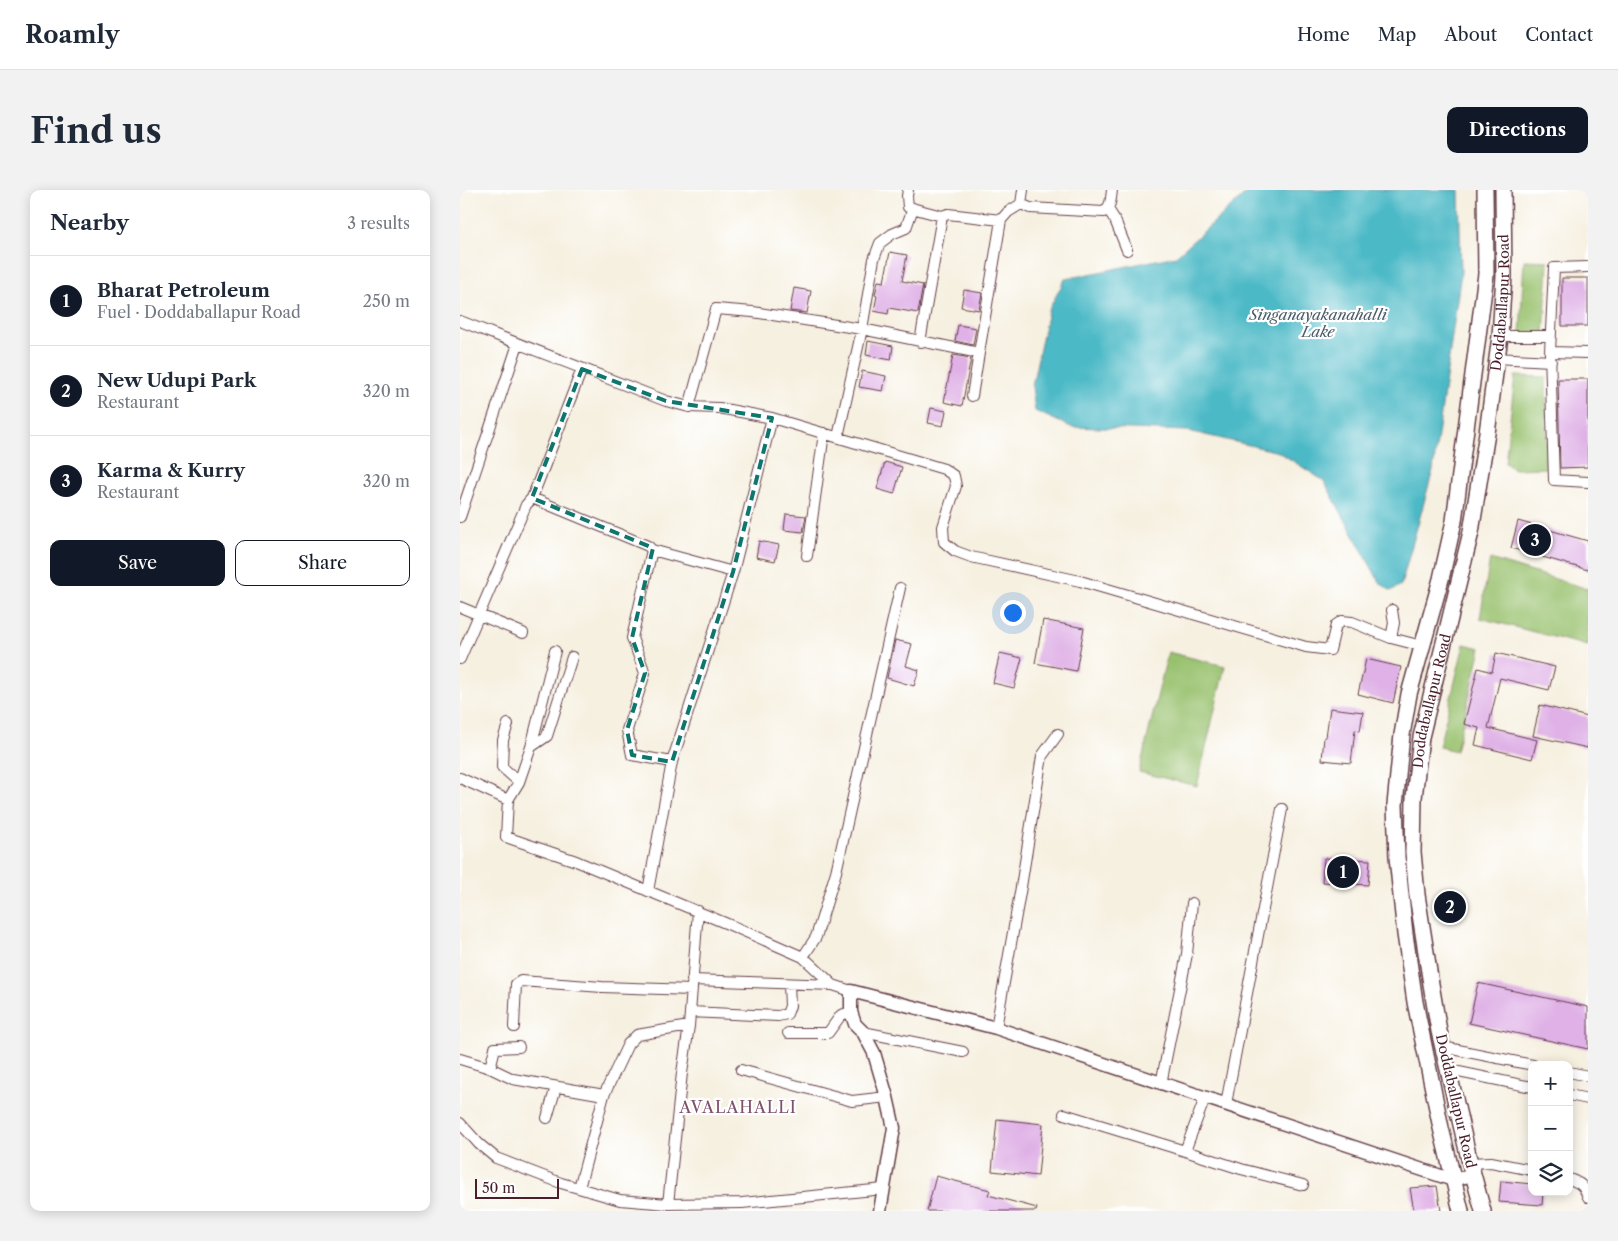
<!DOCTYPE html>
<meta charset="utf-8">
<style>
body{margin:0;font-family:"Libre Caslon Text",serif;background:#f2f2f3;color:#1f2937}
.controls{position:absolute;right:15px;bottom:15px;display:grid;overflow:hidden;border-radius:10px;box-shadow:0 2px 12px #0003}
.controls button{width:45px;height:45px;display:grid;place-items:center;padding:0;border:0;border-bottom:1px solid #e0e1e3;background:#fff;color:#1f2937;font:25px sans-serif}
.scale{position:absolute;left:15px;bottom:12px;width:84px;box-sizing:border-box;padding-left:5px;border:2px solid #4a1f2b;border-top:0;font-size:14px;line-height:18px;white-space:nowrap;color:#4a1f2b;-webkit-text-stroke:4px #fff;paint-order:stroke}
.you{position:absolute;left:552px;top:422px;width:18px;height:18px;margin:-12px;border:4px solid #fff;border-radius:50%;background:#1a73e8;box-shadow:0 0 0 8px #1a73e833}
.badge{display:grid;place-items:center;width:32px;height:32px;border-radius:50%;background:#111827;color:#fff;font-size:16px;font-weight:700}
.pin{position:absolute;translate:-50% -50%;border:2px solid #fff;box-shadow:0 1px 5px #0006}
.list{margin:0;padding:0;list-style:none}
h2{display:flex;justify-content:space-between;align-items:center;height:65px;margin:0;padding:0 20px;font-size:21px}
h2 small{font-size:16px;font-weight:400;color:#747a83}
.list li{display:grid;grid-template-columns:32px 1fr auto;gap:15px;align-items:center;box-sizing:border-box;height:90px;padding:0 20px;border-top:1px solid #e0e1e3}
.list b{display:block;font-size:19px;white-space:nowrap}
.list p{margin:0;font-size:16px;white-space:nowrap;color:#747a83}
.list em{font-size:16px;font-style:normal;color:#747a83}
.actions{display:flex;gap:10px;padding:15px 20px}
.actions a{flex:1;padding:11px 0;border:1px solid #111827;border-radius:10px;text-align:center;font-size:18px;color:#111827}
.actions .main{background:#111827;color:#fff}
.icon{flex:none;width:28px;height:28px;fill:none;stroke:currentColor;stroke-width:2;stroke-linecap:round;stroke-linejoin:round}
.map{position:relative;flex:none;width:1128px;height:1021px;overflow:hidden;border-radius:10px}
header{display:flex;align-items:center;gap:30px;box-sizing:border-box;height:70px;padding:0 25px;background:#fff;border-bottom:1px solid #e0e1e3}
header strong{font-size:24px}
nav{display:flex;gap:28px;margin-inline-start:auto;font-size:18px}
.intro{display:flex;align-items:center;justify-content:space-between;box-sizing:border-box;height:120px;padding:0 30px}
h1{margin:0;font-size:35px}
.button{padding:12px 22px;border-radius:10px;background:#111827;color:#fff;font-size:18px;font-weight:700}
main{display:flex;gap:30px;padding:0 30px}
aside{flex:1;background:#fff;border-radius:10px;box-shadow:0 2px 12px #0003}
.map>svg:first-child{display:block}
.green{fill:#98c16d;stroke:#71704c}
.water{fill:#4cb9c6;stroke:#4b6c78}
.building{fill:#dfb1e6}
.lines{fill:none;stroke-linecap:round;stroke-linejoin:round}
.minor-casing{stroke:#643e46;stroke-width:12}
.tertiary-casing{stroke:#643e46;stroke-width:15}
.primary-casing{stroke:#643e46;stroke-width:18}
.minor{stroke:#fff;stroke-width:10}
.tertiary{stroke:#fff;stroke-width:12}
.primary{stroke:#fff;stroke-width:15}
.marked{fill:none;stroke:#0f766e;stroke-width:4;stroke-dasharray:10 6;stroke-linejoin:round}
.labels{text-anchor:middle;stroke-width:4.5;stroke-linejoin:round;paint-order:stroke}
.street-label{font-size:14px;fill:#4a1f2b;stroke:#fff}
.water-label{font-size:15px;font-style:italic;fill:#4b5d69;stroke:#fff}
.quarter-label{font-size:16px;letter-spacing:1px;fill:#7e526c;stroke:#fff}
</style>
<header>
<strong>Roamly</strong>
<nav><a>Home</a><a>Map</a><a>About</a><a>Contact</a></nav>
</header>
<div class="intro"><h1>Find us</h1><a class="button">Directions</a></div>
<main>
<aside>
<h2>Nearby<small>3 results</small></h2>
<ul class="list">
<li><span class="badge">1</span><div><b>Bharat Petroleum</b><p>Fuel · Doddaballapur Road</p></div><em>250 m</em></li>
<li><span class="badge">2</span><div><b>New Udupi Park</b><p>Restaurant</p></div><em>320 m</em></li>
<li><span class="badge">3</span><div><b>Karma &amp; Kurry</b><p>Restaurant</p></div><em>320 m</em></li>
</ul>
<div class="actions"><a class="main">Save</a><a>Share</a></div>
</aside>
<div class="map">
<svg width="1128" height="1021" viewBox="0 0 1128 1021">
<rect width="100%" height="100%" fill="#fff"/>
<filter id="ink" filterUnits="userSpaceOnUse"><feTurbulence type="fractalNoise" baseFrequency=".02" numOctaves="2"/><feDisplacementMap in="SourceGraphic" scale="10" xChannelSelector="R" yChannelSelector="G"/><feConvolveMatrix kernelMatrix="1 2 1 2 8 2 1 2 1" color-interpolation-filters="sRGB"/></filter>
<filter id="wash" filterUnits="userSpaceOnUse"><feTurbulence type="fractalNoise" baseFrequency=".0096" numOctaves="4" result="noise"/><feDisplacementMap in="SourceGraphic" scale="20" xChannelSelector="R" yChannelSelector="G"/><feGaussianBlur stdDeviation="1.12" result="paint"/><feColorMatrix in="noise" values="0 0 0 0 0 0 0 0 0 0 0 0 0 0 0 0 0 1.4 0 .05"/><feComposite in="paint" operator="in"/></filter>
<g filter="url(#wash)">
<rect width="100%" height="100%" fill="#f6f0e0"/>
<!-- green -->
<path class="green" d="M 1064,70 L 1088,71 L 1084,146 L 1060,145 Z
M 1055,186 L 1086,187 L 1087,278 L 1054,279 L 1045,273 Z
M 1030,369 L 1128,399 L 1128,456 L 1020,428 Z
M 1004,454 L 1021,458 L 996,561 L 979,557 Z
M 708,462 L 765,476 L 737,596 L 679,582 Z"/>
<!-- water -->
<path class="water" d="M 790,0 L 999,0 L 1001,82 L 973,280 L 941,395 L 931,401 L 920,393 L 864,291 L 819,262 L 728,241 L 611,237 L 575,221 L 572,196 L 588,121 L 605,89 L 716,66 Z"/>
<g id="blocks">
<!-- building -->
<path class="building" d="M 430,62 L 447,65 L 442,91 L 463,95 L 458,123 L 429,118 L 428,124 L 414,121 L 417,106 L 415,105 L 418,91 L 424,92 Z
M 1102,88 L 1128,88 L 1128,136 L 1102,136 Z
M 334,98 L 351,101 L 347,123 L 330,121 Z
M 504,100 L 522,103 L 519,120 L 501,117 Z
M 498,135 L 516,138 L 513,155 L 495,151 Z
M 408,151 L 433,156 L 431,170 L 406,165 Z
M 493,165 L 511,168 L 502,216 L 484,212 Z
M 402,181 L 426,186 L 423,201 L 399,197 Z
M 1098,189 L 1128,189 L 1128,277 L 1100,278 Z
M 471,218 L 486,221 L 483,236 L 468,233 Z
M 425,272 L 442,277 L 434,304 L 417,299 Z
M 326,324 L 346,326 L 343,342 L 324,340 Z
M 1058,331 L 1128,351 L 1128,380 L 1051,358 Z
M 299,351 L 319,355 L 315,371 L 296,367 Z
M 583,430 L 624,438 L 616,481 L 575,473 Z
M 435,450 L 452,454 L 446,476 L 459,480 L 454,496 L 427,488 Z
M 540,463 L 562,468 L 554,498 L 533,493 Z
M 1036,463 L 1095,477 L 1089,500 L 1040,488 L 1028,538 L 1077,550 L 1072,569 L 1015,555 L 1019,538 L 1004,534 L 1018,478 L 1032,482 Z
M 906,469 L 941,477 L 933,513 L 898,504 Z
M 1080,515 L 1128,527 L 1128,558 L 1073,546 Z
M 870,518 L 903,522 L 900,541 L 895,540 L 891,573 L 862,570 L 864,547 L 866,547 Z
M 864,668 L 910,670 L 908,695 L 862,692 Z
M 1018,793 L 1128,817 L 1128,859 L 1009,833 Z
M 537,929 L 583,934 L 578,986 L 532,981 Z
M 476,986 L 530,1000 L 528,1005 L 577,1018 L 576,1021 L 467,1021 Z
M 1041,991 L 1072,994 L 1072,1002 L 1083,1002 L 1082,1015 L 1039,1012 Z
M 977,996 L 981,1021 L 954,1021 L 950,998 Z"/>
</g>
</g>
<g filter="url(#ink)">
<use href="#blocks" fill-opacity="0" stroke="#643e46" stroke-width="1"/>
<g class="lines">
<defs>
<path id="minor" d="M 448,0 L 447,6 L 448,17 L 482,26 L 488,24 L 541,30
M 561,14 L 570,18 L 644,22 C 651,17 651,8 652,0
M 561,14 L 563,0
M 648,19 L 655,30 L 667,60
M 1128,77 L 1094,78 L 1090,162 L 1094,290 L 1128,292
M 0,131 L 206,211 L 229,217 L 259,218 L 312,228 L 484,279 L 494,286 L 496,296 L 483,337 L 484,352 L 495,361 L 511,367 L 620,391 L 846,457 L 870,460 L 876,435 L 882,431 L 892,432 L 931,448 L 962,456
M 1040,146 L 1091,146
M 460,152 L 482,26
M 1090,162 L 1128,163
M 1036,168 L 1091,171
M 512,206 L 519,163
M 229,217 L 256,119 L 293,122 L 402,139 L 519,163 L 541,30 L 548,22 L 561,14
M 378,247 L 402,139 L 414,69 L 420,53 L 432,44 L 446,38 L 453,18
M 72,308 L 188,356 L 192,360 L 172,448 L 185,483 L 167,540 L 172,565 L 212,572 L 273,382 L 312,228
M 0,327 L 58,154
M 192,360 L 273,382
M 347,366 L 364,243
M 0,417 L 63,443
M 931,448 L 934,433 L 932,420
M 0,469 L 66,315 L 72,308 L 122,179
M 48,534 L 43,550 L 42,577 L 59,592
M 71,557 L 87,546 L 112,467
M 0,588 L 48,610 L 46,647 L 116,671 L 270,735 L 343,767 L 373,795 L 391,801
M 48,610 L 59,592 L 71,557 L 95,461
M 188,701 L 212,572
M 343,767 L 356,747 L 376,682 L 440,398
M 232,790 L 373,795
M 230,822 L 318,826 L 327,824 L 330,816 L 329,794
M 54,837 L 56,794 L 61,791 L 142,797 L 232,800
M 536,838 L 561,697 L 582,566 L 598,544
M 403,842 L 503,862
M 328,843 L 368,843 L 381,825 L 391,822
M 983,857 L 1073,875
M 0,869 L 30,878 L 53,889 L 144,905
M 30,878 L 35,858 L 59,857
M 281,880 L 392,911 L 427,907
M 989,880 L 1072,897
M 1109,882 L 1128,886
M 701,894 L 727,764 L 732,713
M 1109,905 L 1128,909
M 745,908 L 725,961 L 781,979 L 843,995
M 766,914 L 822,619
M 604,924 L 725,961
M 87,928 L 96,897
M 0,933 L 19,954 L 36,968 L 101,993 L 160,1010 L 208,1014 L 282,1013 L 424,999
M 1010,973 L 1031,972 L 1072,980
M 1109,989 C 1121,993 1124,996 1128,1007
M 119,998 L 144,905 L 168,854 L 177,845 L 229,836
M 208,1014 L 222,883 L 229,836 L 238,721"/>
<path id="tertiary" d="M 420,1021 L 434,938 L 427,907 L 414,863 L 403,842 L 395,834 L 391,822 L 391,801 L 536,838 L 993,990 L 1013,985"/>
<g id="primary">
<path d="M 1001,1021 L 981,938 L 955,812 L 945,744 L 937,667 L 935,615 L 942,545 L 949,504 L 981,389 L 994,331 L 1026,84 L 1025,0"/>
<path id="s1" d="M 1023,1021 L 1010,973 L 979,841 L 971,794 L 957,705 L 953,662 L 954,608 L 961,547 L 1011,342 L 1027,243 L 1040,146 L 1044,86 L 1043,0"/>
</g>
</defs>
<!-- minor casing -->
<use href="#minor" class="minor-casing"/>
<!-- tertiary casing -->
<use href="#tertiary" class="tertiary-casing"/>
<!-- primary casing -->
<use href="#primary" class="primary-casing"/>
<!-- minor -->
<use href="#minor" class="minor"/>
<!-- tertiary -->
<use href="#tertiary" class="tertiary"/>
<!-- primary -->
<use href="#primary" class="primary"/>
</g>
</g>
<!-- marked area -->
<path class="marked" d="M 122,179 L 206,211 L 312,228 L 273,382 L 212,572 L 172,565 L 167,540 L 185,483 L 172,448 L 193,358 L 72,308 Z"/>
<g class="labels">
<!-- street labels -->
<g class="street-label">
<text dy="5" stroke="none"><textPath href="#s1" startOffset="924">Doddaballapur Road</textPath></text>
<text dy="5" stroke="none"><textPath href="#s1" startOffset="519">Doddaballapur Road</textPath></text>
<text transform="translate(996 911) rotate(77)" y="5">Doddaballapur Road</text>
</g>
<!-- water labels -->
<g class="water-label">
<text x="858" y="130">Singanayakanahalli<tspan x="858" dy="17">Lake</tspan></text>
</g>
<!-- quarter labels -->
<g class="quarter-label">
<text x="278" y="923">AVALAHALLI</text>
</g>
</g>
</svg>
<div class="controls">
<button>+</button>
<button>−</button>
<button><svg class="icon" aria-label="layers" viewBox="0 0 24 24"><path d="M12 4l9 5-9 5-9-5zM3 14l9 5 9-5"/></svg></button>
</div>
<div class="scale">50 m</div>
<div class="you"></div>
<div class="pin badge" style="left:883px;top:682px">1</div>
<div class="pin badge" style="left:990px;top:717px">2</div>
<div class="pin badge" style="left:1075px;top:350px">3</div>
</div>
</main>
